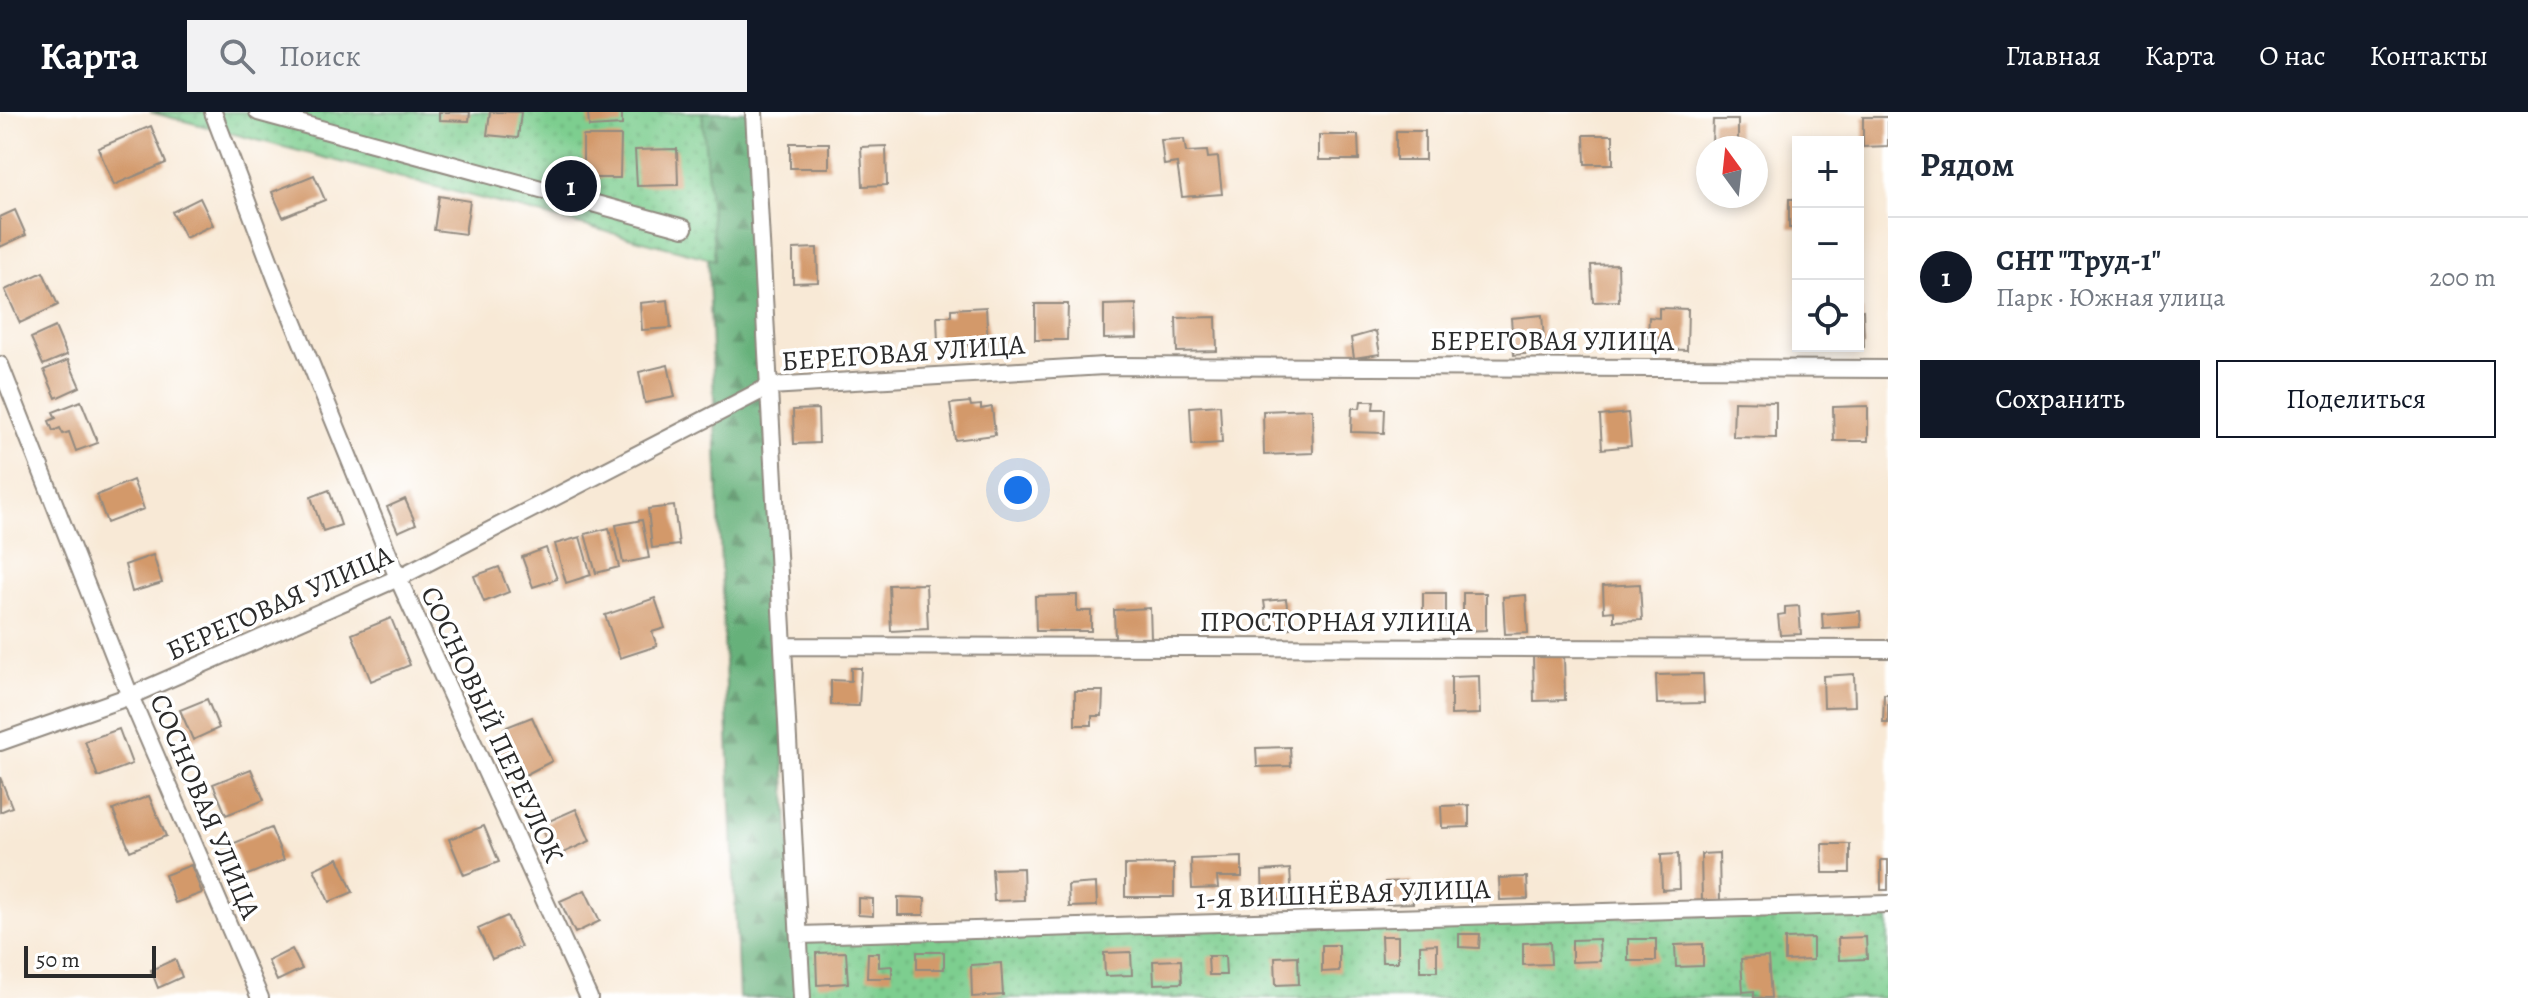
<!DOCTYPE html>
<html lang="ru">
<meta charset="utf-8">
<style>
body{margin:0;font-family:Alegreya,serif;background:#f2f2f3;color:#1f2937}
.controls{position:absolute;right:24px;top:24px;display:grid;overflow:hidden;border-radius:0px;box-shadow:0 4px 12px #0003}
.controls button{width:72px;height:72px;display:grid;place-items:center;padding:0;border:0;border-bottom:2px solid #e0e1e3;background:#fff;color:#1f2937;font:40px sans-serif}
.compass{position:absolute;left:1696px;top:24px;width:72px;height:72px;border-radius:50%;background:#fff;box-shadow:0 4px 12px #0003;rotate:345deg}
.scale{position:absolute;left:24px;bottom:20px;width:132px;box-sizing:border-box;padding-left:8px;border:4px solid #2b2b2b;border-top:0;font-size:22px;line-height:28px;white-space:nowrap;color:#2b2b2b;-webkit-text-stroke:6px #fff;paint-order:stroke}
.you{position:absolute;left:1018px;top:378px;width:28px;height:28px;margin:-20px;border:6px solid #fff;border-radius:50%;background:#1a73e8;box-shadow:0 0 0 12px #1a73e833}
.badge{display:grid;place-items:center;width:52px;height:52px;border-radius:50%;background:#111827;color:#fff;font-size:26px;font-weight:700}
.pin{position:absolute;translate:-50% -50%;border:4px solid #fff;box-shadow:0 2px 8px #0006}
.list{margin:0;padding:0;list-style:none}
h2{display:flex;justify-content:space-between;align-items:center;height:104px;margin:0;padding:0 32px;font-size:34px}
h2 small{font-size:26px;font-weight:400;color:#747a83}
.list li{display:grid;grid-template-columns:52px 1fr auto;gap:24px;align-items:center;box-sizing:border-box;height:120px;padding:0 32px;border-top:2px solid #e0e1e3}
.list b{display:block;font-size:30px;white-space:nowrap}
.list p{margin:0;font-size:26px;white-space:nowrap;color:#747a83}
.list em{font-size:26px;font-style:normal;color:#747a83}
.actions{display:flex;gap:16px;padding:24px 32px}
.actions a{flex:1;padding:18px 0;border:2px solid #111827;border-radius:0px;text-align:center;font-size:28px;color:#111827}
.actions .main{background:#111827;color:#fff}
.icon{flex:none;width:44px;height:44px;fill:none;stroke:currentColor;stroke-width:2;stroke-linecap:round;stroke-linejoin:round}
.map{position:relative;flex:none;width:1888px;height:886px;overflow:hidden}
header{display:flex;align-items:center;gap:48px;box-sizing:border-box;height:112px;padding:0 40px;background:#111827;color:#fff}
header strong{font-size:38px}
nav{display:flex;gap:44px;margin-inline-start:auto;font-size:28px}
.search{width:560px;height:72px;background:#f2f2f3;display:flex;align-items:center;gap:20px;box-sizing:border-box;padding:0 28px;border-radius:0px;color:#747a83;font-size:30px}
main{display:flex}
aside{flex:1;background:#fff}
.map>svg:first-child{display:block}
.forest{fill:url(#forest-firs);stroke:#486e52;stroke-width:2}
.garden{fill:url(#garden-dots);stroke:#547c5d;stroke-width:2}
.building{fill:#d3996a}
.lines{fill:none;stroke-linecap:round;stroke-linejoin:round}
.street-casing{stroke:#928a80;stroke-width:20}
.street{stroke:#fff;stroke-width:16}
.labels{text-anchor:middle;stroke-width:7;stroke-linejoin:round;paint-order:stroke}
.street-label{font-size:28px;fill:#2b2b2b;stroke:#fff}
</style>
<header>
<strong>Карта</strong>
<div class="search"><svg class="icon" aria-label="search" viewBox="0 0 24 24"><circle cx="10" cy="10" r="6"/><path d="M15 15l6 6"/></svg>Поиск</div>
<nav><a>Главная</a><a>Карта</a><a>О нас</a><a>Контакты</a></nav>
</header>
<main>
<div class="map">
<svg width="1888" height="886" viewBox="0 0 1888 886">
<defs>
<pattern id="forest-firs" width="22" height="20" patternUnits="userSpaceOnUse" patternTransform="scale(2)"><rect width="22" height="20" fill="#66b17a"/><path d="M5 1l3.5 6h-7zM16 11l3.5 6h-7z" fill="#549064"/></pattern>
<pattern id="garden-dots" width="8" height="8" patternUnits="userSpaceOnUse" patternTransform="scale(2)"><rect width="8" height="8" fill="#7dce8f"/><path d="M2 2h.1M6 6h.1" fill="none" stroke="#6cb17c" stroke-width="1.8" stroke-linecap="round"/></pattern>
</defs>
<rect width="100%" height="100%" fill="#fff"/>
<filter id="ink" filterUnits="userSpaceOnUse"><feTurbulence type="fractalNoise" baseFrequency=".0125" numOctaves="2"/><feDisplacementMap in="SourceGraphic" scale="16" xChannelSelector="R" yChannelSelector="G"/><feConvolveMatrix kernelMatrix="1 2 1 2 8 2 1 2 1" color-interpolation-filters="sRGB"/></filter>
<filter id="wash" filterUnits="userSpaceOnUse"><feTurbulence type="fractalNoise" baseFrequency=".006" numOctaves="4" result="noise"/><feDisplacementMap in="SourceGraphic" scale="32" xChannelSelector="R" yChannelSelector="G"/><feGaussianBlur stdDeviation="1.8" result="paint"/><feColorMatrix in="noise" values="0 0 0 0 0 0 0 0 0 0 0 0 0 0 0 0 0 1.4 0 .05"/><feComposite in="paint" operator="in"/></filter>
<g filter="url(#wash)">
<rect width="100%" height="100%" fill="#f8e9d6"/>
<!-- forest -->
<path class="forest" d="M 702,0 L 747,0 L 798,886 L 739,886 Z"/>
<!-- garden -->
<path class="garden" d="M 150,0 L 702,0 L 715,148 Z
M 1888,799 L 1888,886 L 801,886 L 799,823 Z"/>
<g id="blocks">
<!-- building -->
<path class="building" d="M 439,0 L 470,0 L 469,9 L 439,8 Z
M 490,0 L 521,0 L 518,26 L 487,23 Z
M 588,0 L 622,0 L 622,13 L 589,15 Z
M 1863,5 L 1888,5 L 1888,34 L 1863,35 Z
M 1713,8 L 1738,8 L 1738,32 L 1712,32 Z
M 151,14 L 166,51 L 114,73 L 98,36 Z
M 1396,19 L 1425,19 L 1425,48 L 1396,48 Z
M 1319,23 L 1358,23 L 1359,48 L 1319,48 Z
M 1584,23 L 1613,23 L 1613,52 L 1585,52 Z
M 583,24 L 621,24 L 620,66 L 583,66 Z
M 1184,27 L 1186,40 L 1207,39 L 1208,46 L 1218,45 L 1222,82 L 1182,85 L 1177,51 L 1164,53 L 1161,28 Z
M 790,31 L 829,31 L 829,56 L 790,56 Z
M 886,34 L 887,73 L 863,74 L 861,35 Z
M 677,37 L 678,73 L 637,74 L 635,38 Z
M 314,63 L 325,88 L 283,105 L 272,80 Z
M 439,84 L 470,89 L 465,122 L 434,118 Z
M 200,86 L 213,113 L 185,126 L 172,100 Z
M 1789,87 L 1798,87 L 1798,116 L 1789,116 Z
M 15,98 L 26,123 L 0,135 L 0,105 Z
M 817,136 L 818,170 L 793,171 L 793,137 Z
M 1618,152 L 1619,189 L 1593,190 L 1591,153 Z
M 43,160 L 58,193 L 20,211 L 5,178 Z
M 668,188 L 671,216 L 642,218 L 640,191 Z
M 1035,192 L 1068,192 L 1067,228 L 1035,228 Z
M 1136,192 L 1137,226 L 1104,227 L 1104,193 Z
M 986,195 L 988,234 L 938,231 L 937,204 L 951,204 L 951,197 Z
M 1659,196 L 1688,197 L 1687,238 L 1657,237 L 1658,226 L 1648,226 L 1649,205 L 1659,206 Z
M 1863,198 L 1864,235 L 1858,235 L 1858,199 Z
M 1542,203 L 1545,240 L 1514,243 L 1511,206 Z
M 1216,205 L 1217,239 L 1177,240 L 1176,206 Z
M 55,215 L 67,243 L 43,253 L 31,226 Z
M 1376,219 L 1380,242 L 1354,246 L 1351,226 Z
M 68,248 L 80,275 L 56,286 L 44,258 Z
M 668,253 L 675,285 L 645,291 L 639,260 Z
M 81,289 L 98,331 L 76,339 L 69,320 L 63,322 L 60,316 L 53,319 L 49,309 L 56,306 L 53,300 Z
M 1361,289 L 1374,289 L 1373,297 L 1385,297 L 1384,321 L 1351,320 L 1352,296 L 1360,296 Z
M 1734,289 L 1776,290 L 1776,326 L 1733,325 Z
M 970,290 L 971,294 L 981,293 L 981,297 L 992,295 L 995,323 L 955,328 L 950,292 Z
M 1220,293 L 1222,331 L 1192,333 L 1190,295 Z
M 1868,294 L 1868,329 L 1834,329 L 1833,295 Z
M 818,297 L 819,331 L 794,332 L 793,298 Z
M 1312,297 L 1313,341 L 1264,343 L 1263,299 Z
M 1628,301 L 1631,334 L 1602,337 L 1600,304 Z
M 133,368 L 144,397 L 107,411 L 97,383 Z
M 329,378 L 341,413 L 323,419 L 311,385 Z
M 405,387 L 416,412 L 398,420 L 387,395 Z
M 674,394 L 679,433 L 652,436 L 648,397 Z
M 642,408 L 649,446 L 623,451 L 616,413 Z
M 609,416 L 619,455 L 596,461 L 585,422 Z
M 580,425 L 591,463 L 566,471 L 555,432 Z
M 546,436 L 557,467 L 533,475 L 522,445 Z
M 153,443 L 162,471 L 132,480 L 125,453 Z
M 499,455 L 509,480 L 484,490 L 474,464 Z
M 926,472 L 928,517 L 891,519 L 889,473 Z
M 1640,472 L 1642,508 L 1614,509 L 1614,499 L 1604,500 L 1603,474 Z
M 1423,481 L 1446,481 L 1446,518 L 1423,518 Z
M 1463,481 L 1486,481 L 1486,518 L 1463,519 Z
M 1077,483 L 1077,499 L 1091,499 L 1091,519 L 1036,519 L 1035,484 Z
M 1526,483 L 1528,521 L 1505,522 L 1503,485 Z
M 655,486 L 665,516 L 652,520 L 657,534 L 620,546 L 605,503 Z
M 1286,487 L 1290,516 L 1268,518 L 1264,489 Z
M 1799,494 L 1801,522 L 1780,523 L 1778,503 L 1785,502 L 1785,495 Z
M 1150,496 L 1151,526 L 1115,526 L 1114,498 Z
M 1860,499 L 1861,515 L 1823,517 L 1822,502 Z
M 391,506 L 410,553 L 371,569 L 352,522 Z
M 1533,542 L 1564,542 L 1565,588 L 1534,589 Z
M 851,556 L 861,556 L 859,594 L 831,593 L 831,568 L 851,569 Z
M 1703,562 L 1704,591 L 1657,592 L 1656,563 Z
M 1854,562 L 1855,594 L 1824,595 L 1823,564 Z
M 1479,564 L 1480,602 L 1451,603 L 1451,565 Z
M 1075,579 L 1103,579 L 1102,604 L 1092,604 L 1092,613 L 1075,613 Z
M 1884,582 L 1888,582 L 1888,611 L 1883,611 Z
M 207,587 L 219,616 L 193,628 L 180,598 Z
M 532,605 L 552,649 L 525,663 L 517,645 L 500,653 L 493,637 L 511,630 L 504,616 Z
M 119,617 L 132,652 L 98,665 L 85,629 Z
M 1290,635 L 1291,654 L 1257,655 L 1256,636 Z
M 251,657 L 264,688 L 226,703 L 213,672 Z
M 0,665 L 12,695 L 0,700 Z
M 149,684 L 166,724 L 130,739 L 113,698 Z
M 1469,693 L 1469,715 L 1442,716 L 1441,694 Z
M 576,697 L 590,729 L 554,745 L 540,713 Z
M 484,714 L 499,750 L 464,763 L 449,727 Z
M 271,716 L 284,748 L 245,764 L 232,732 Z
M 1822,732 L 1850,732 L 1850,761 L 1823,761 Z
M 1719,741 L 1720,790 L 1702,790 L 1701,742 Z
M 1678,742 L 1679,777 L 1662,778 L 1661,743 Z
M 1242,745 L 1242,765 L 1217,765 L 1218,776 L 1192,777 L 1191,747 Z
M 338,746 L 353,780 L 329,790 L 314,757 Z
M 1881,748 L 1888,748 L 1888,778 L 1881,778 Z
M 1174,752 L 1174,785 L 1125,785 L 1125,753 Z
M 191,753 L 202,781 L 175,791 L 165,763 Z
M 1023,756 L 1024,788 L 994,789 L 992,757 Z
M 1290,757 L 1292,787 L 1263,789 L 1262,759 Z
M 1527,765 L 1528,787 L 1500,788 L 1499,766 Z
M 1412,769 L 1413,791 L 1385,792 L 1385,770 Z
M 1096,771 L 1097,794 L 1069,795 L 1068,773 Z
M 585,778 L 600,809 L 575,821 L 560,789 Z
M 898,785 L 925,786 L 924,803 L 898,803 Z
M 858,786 L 873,787 L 873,804 L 858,803 Z
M 507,804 L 521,835 L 492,847 L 478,817 Z
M 1459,822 L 1480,822 L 1479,836 L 1459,835 Z
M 1381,824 L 1398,824 L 1398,850 L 1382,850 Z
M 1866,825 L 1867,847 L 1839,848 L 1838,826 Z
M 1813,826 L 1813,848 L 1785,849 L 1785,827 Z
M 1599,827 L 1600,849 L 1572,850 L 1572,828 Z
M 1628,827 L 1656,827 L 1656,849 L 1628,849 Z
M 1550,830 L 1551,852 L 1523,853 L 1523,831 Z
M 1437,832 L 1437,859 L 1420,859 L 1420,833 Z
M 1703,832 L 1703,854 L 1676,855 L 1675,833 Z
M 1322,833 L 1339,833 L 1339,859 L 1322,860 Z
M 292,837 L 302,857 L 277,869 L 268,849 Z
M 846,840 L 848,871 L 817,873 L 816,841 Z
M 917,840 L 944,840 L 944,857 L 917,857 Z
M 1131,840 L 1132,863 L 1105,864 L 1104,841 Z
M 868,841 L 879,841 L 879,855 L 892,854 L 892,866 L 867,866 Z
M 1208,844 L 1225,844 L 1226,863 L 1209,863 Z
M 1298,844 L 1299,872 L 1276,873 L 1275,845 Z
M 1768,845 L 1771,886 L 1754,886 L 1754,879 L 1743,880 L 1741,847 Z
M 175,847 L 182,865 L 158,876 L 151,858 Z
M 1181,848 L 1182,871 L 1154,872 L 1153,849 Z
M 1001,851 L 1003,883 L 972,885 L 971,853 Z"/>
</g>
</g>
<g filter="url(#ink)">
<use href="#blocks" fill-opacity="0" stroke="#928a80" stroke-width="2"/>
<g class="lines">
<defs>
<path id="street" d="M 213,0 L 277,169 L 398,466 L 589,886
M 258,0 L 684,116
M 754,0 L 802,886
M 0,253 L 130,584 L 260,886
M 784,534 L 1888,537
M 0,630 L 130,584 L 398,466 L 770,274 L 1104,254 L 1888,257
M 799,823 L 1888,792"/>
</defs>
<!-- street casing -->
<use href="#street" class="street-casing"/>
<!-- street -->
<use href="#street" class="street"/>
</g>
</g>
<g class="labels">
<!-- street labels -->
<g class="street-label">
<text x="1552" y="238">БЕРЕГОВАЯ УЛИЦА</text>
<text transform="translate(903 240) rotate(-4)" y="10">БЕРЕГОВАЯ УЛИЦА</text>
<text transform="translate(279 490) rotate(-24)" y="10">БЕРЕГОВАЯ УЛИЦА</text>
<text x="1336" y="519">ПРОСТОРНАЯ УЛИЦА</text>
<text transform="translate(493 612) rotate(65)" y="10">СОСНОВЫЙ ПЕРЕУЛОК</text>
<text transform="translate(206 694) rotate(67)" y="10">СОСНОВАЯ УЛИЦА</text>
<text transform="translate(1343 781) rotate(-2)" y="10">1-Я ВИШНЁВАЯ УЛИЦА</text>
</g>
</g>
</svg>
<div class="controls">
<button>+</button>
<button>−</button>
<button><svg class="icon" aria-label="locate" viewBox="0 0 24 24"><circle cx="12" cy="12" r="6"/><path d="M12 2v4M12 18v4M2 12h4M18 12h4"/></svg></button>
</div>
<svg class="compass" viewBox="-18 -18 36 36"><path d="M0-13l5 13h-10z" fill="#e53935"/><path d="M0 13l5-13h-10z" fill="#747a83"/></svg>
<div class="scale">50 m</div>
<div class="you"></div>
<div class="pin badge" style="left:571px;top:74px">1</div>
</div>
<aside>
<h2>Рядом<small></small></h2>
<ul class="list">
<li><span class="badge">1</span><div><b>СНТ &quot;Труд-1&quot;</b><p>Парк · Южная улица</p></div><em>200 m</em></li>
</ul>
<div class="actions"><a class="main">Сохранить</a><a>Поделиться</a></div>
</aside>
</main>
